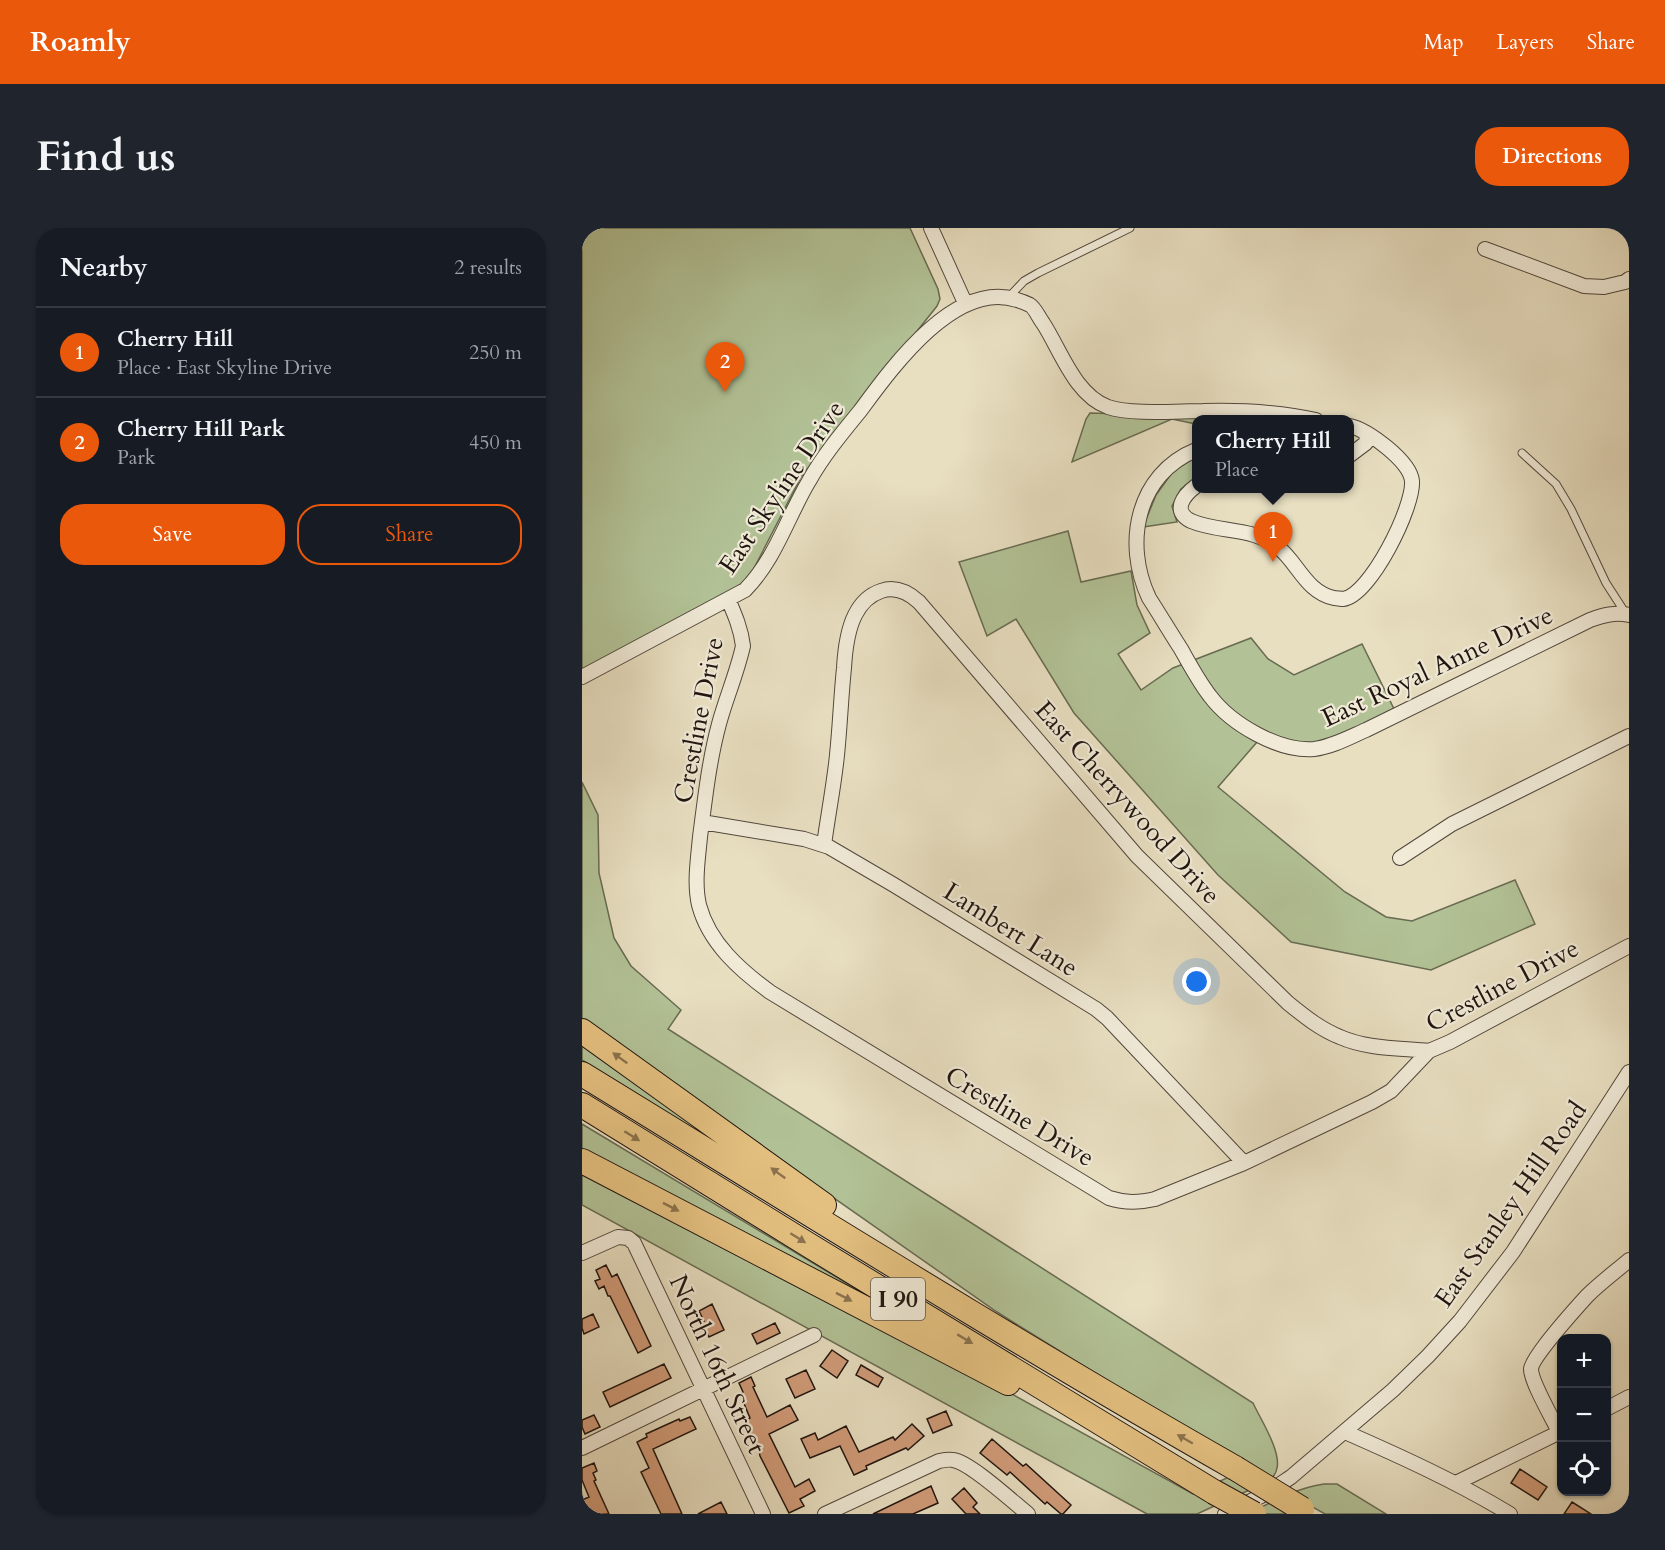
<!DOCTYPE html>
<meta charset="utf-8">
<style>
body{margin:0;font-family:Cardo,serif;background:#20242c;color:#f1f3f6}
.controls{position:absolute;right:18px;bottom:18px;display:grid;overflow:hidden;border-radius:12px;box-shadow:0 2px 4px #0004}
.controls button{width:54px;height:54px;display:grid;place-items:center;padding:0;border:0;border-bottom:2px solid #363941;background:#171b24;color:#f1f3f6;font:30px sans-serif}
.you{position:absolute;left:615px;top:754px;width:21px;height:21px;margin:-15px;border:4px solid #fff;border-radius:50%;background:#1a73e8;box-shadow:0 0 0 9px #1a73e833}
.badge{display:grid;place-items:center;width:39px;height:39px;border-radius:50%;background:#ea580c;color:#fff;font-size:20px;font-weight:700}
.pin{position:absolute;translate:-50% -50px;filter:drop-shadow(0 2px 3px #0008)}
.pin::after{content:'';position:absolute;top:32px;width:21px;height:18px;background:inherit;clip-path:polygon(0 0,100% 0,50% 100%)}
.popup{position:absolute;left:610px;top:187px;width:162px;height:78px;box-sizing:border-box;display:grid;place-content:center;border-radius:12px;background:#171b24;filter:drop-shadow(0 2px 4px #0005);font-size:20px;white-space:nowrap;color:#9ea1a6}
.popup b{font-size:22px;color:#f1f3f6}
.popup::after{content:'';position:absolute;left:50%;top:100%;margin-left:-12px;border:12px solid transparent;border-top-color:#171b24}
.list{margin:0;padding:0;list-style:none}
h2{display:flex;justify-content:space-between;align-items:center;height:78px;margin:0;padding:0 24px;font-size:26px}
h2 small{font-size:20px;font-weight:400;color:#9ea1a6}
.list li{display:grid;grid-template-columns:39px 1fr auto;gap:18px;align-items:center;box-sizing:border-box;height:90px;padding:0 24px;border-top:2px solid #363941}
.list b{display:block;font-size:22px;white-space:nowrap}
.list p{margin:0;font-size:20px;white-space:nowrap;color:#9ea1a6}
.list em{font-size:20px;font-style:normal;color:#9ea1a6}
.actions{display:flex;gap:12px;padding:18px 24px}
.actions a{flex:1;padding:14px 0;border:2px solid #ea580c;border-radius:24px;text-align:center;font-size:21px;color:#ea580c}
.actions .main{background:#ea580c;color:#fff}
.icon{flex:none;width:33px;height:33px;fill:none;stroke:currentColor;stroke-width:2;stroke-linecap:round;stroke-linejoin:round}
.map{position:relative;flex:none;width:1047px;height:1286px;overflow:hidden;border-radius:24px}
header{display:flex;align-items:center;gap:36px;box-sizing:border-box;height:84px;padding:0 30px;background:#ea580c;color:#fff}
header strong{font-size:28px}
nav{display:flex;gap:33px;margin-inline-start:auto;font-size:21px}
.intro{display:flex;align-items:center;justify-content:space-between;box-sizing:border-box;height:144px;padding:0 36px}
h1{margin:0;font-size:42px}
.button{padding:15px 27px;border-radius:24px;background:#ea580c;color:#fff;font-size:21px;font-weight:700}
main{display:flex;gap:36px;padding:0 36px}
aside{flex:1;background:#171b24;border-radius:24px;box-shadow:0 2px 4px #0004}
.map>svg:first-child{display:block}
.green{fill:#b2c296;stroke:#686b52;stroke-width:1.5}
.building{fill:#d19c7a;stroke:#1f140f;stroke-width:1.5}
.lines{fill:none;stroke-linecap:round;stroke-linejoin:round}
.service-casing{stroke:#51473c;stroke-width:9}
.minor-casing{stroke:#51473c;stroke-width:16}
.motorway-casing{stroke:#1f140f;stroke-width:26}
.service{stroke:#f0ead7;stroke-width:7}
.minor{stroke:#f0ead7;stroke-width:14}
.motorway{stroke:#e4c080;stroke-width:24}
.motorway-bridge-casing{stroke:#1f140f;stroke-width:26;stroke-linecap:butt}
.motorway-bridge{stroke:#e4c080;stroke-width:24}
.oneway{fill:#8b734d}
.labels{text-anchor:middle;stroke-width:4.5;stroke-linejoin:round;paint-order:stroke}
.shield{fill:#f0ead7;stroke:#5e544b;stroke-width:1.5}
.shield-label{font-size:24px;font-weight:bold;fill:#1f140f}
.street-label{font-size:26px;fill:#1f140f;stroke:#f0ead7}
</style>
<header>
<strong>Roamly</strong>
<nav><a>Map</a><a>Layers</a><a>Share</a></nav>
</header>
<div class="intro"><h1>Find us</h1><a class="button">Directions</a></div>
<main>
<aside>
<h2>Nearby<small>2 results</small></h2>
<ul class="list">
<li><span class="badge">1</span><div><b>Cherry Hill</b><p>Place · East Skyline Drive</p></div><em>250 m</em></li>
<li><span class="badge">2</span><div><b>Cherry Hill Park</b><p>Park</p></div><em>450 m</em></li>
</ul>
<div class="actions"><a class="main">Save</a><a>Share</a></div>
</aside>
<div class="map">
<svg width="1047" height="1286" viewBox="0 0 1047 1286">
<rect width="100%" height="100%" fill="#e8dfc1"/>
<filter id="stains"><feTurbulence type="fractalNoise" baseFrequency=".00333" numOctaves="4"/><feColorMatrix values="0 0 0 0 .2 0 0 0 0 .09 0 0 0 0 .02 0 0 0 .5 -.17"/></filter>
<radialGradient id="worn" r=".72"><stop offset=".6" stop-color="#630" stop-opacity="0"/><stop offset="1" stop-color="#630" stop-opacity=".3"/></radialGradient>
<!-- green -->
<path class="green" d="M 0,0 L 328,0 L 356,61 L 358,71 L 355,78 L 219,249 L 169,346 L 157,359 L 0,442 Z
M 508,185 L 718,191 L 614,192 L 614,196 L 590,191 L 490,234 L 504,191 Z
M 614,229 L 614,250 L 599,261 L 590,278 L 595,294 L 561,299 L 574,267 L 592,242 Z
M 486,303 L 499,354 L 549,343 L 555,377 L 568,405 L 536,426 L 559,462 L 591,440 L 669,410 L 686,431 L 712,447 L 780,416 L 813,483 L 750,514 L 732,517 L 697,514 L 682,506 L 636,559 L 763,664 L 804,689 L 830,693 L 933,652 L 953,696 L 849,742 L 709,714 L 636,647 L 492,485 L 434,391 L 405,408 L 377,334 Z
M 0,554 L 16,587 L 17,645 L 32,710 L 49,738 L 99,782 L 86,801 L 671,1175 C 679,1192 699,1223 695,1240 C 694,1246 691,1249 687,1253 L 615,1286 L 565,1286 L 0,977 L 0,941 L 359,1127 L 611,1266 L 666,1240 L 415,1084 L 0,794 Z
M 0,813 L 144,921 L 0,832 Z
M 0,896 L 299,1076 L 0,927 Z
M 742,1256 L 755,1256 L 804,1286 L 743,1286 L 729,1278 L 711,1286 L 666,1286 C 690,1274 714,1260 742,1256 Z"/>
<!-- building -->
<path class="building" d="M 24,1037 L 30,1049 L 35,1046 L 69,1118 L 56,1125 L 28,1068 L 26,1068 L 22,1058 L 17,1061 L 13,1053 L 18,1051 L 14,1042 Z
M 130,1076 L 142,1102 L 127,1109 L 120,1094 L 122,1093 L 117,1083 Z
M 11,1086 L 17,1099 L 2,1106 L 0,1100 L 0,1091 Z
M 193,1095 L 198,1105 L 175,1116 L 170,1106 Z
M 250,1122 L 266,1133 L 255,1150 L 238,1138 Z
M 82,1136 L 89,1150 L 28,1179 L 21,1164 Z
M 279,1137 L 301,1150 L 296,1159 L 274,1147 Z
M 224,1142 L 233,1161 L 213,1170 L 204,1151 Z
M 169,1149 L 173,1158 L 171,1159 L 185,1189 L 208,1177 L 216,1192 L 187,1206 L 213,1259 L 227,1251 L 233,1263 L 218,1271 L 222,1278 L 207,1285 L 178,1228 L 176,1218 L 163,1193 L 168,1190 L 158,1166 L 161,1164 L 157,1155 Z
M 364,1183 L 370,1197 L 351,1205 L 345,1191 Z
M 12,1187 L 18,1199 L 3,1206 L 0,1199 L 0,1192 Z
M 108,1189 L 114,1201 L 71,1221 L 100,1286 L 79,1286 L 59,1244 L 67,1240 L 55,1214 L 65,1209 L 64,1206 L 97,1191 L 98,1193 Z
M 330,1196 L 342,1208 L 326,1222 L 324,1220 L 284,1238 L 285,1241 L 272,1247 L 258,1218 L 228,1230 L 219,1211 L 233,1205 L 236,1212 L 264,1198 L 277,1224 L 311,1209 L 313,1212 Z
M 410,1211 L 441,1238 L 444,1236 L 489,1277 L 481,1286 L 479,1286 L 465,1274 L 463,1276 L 428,1244 L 425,1247 L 398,1225 Z
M 12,1235 L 15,1243 L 11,1245 L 14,1252 L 12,1253 L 27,1286 L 6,1286 L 0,1272 L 7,1269 L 0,1252 L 0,1240 Z
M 938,1241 L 965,1259 L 956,1272 L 929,1255 Z
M 349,1258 L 356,1275 L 331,1286 L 291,1286 Z
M 382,1260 L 395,1275 L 391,1279 L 398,1286 L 384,1286 L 370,1271 Z
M 139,1274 L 145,1286 L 116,1286 Z
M 990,1274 L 1009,1286 L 982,1286 Z"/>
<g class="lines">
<defs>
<path id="service" d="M 426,70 L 442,53 L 456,45 L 548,0
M 940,225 L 974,256 L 989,281 L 1024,355 L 1044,386"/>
<path id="minor" d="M 349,0 L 384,77
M 903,21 L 1002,58 L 1022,59 L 1043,54 L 1047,51
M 614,222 C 555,246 541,315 567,370 C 578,387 588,404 599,421 C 608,437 617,454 628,468 C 649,496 697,524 732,521 C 750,519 768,509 784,502 L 1008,392 C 1022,387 1033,384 1047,387
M 768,227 L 784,215 L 785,207
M 614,258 C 602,267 589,283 609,293 C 637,305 671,299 696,319 C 716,335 724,364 752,370 C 753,370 760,371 761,371 C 788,368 832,279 830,253 C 828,233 786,202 768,198
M 146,371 C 153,387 159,401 161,418 C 155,445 144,470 137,496 C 127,533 123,571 118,609 C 116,631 112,655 117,677 C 127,715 158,742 188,764 L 527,970 C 543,975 556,975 573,971 L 662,935 L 790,874 L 809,863 L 847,823 L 868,814 L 1047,718
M 0,449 L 163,362 C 193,332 206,288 227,253 C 241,228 260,205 278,183 C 309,141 373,51 435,72 C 439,73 444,75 448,77 C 453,80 457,90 461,95 C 479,123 493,167 526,179 C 550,187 595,183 621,183 C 658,182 697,184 734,192
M 120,594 L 222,611 L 247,619 L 312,657 L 514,781 L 525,790 L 662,935
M 242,617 C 246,587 252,557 255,527 C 258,498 259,469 262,440 C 263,422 265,403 273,387 C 279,375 287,367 299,363 C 313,358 326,364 337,374 L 555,628 L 706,775 C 722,788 738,801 758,809 C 785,821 817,820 847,823
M 818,630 L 870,596 L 1047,508
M 0,1025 L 36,1009 L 46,1010 L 52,1015 L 181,1286
M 1024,1181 L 1047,1169
M 763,1204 C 820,1229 875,1254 928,1286
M 977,1204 C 971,1191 949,1154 949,1141 C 950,1129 995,1079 1005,1068 C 1018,1055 1033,1044 1047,1032
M 0,1220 L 232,1107
M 874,1255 L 980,1203
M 243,1286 L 357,1233 C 362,1232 367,1231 371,1232 C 388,1234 431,1274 446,1286
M 643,1286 L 685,1265 L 709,1249 L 811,1162 L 846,1128 L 878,1093 L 931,1024 L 1047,844"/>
<path id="motorway" d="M 0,803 L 242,977
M 0,846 C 217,979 432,1114 653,1240
M 0,877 L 225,1016 L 632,1264
M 0,933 L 426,1155"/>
</defs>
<!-- service casing -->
<use href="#service" class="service-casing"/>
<!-- minor casing -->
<use href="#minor" class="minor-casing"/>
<!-- motorway casing -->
<use href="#motorway" class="motorway-casing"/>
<!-- service -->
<use href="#service" class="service"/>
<!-- minor -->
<use href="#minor" class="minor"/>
<!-- motorway -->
<use href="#motorway" class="motorway"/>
<defs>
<path id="motorway-bridge" d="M 653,1240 L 720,1281
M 632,1264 L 672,1286"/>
</defs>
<!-- motorway-bridge casing -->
<use href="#motorway-bridge" class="motorway-bridge-casing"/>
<!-- motorway-bridge -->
<use href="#motorway-bridge" class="motorway-bridge"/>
</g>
<!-- one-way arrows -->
<defs><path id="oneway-solid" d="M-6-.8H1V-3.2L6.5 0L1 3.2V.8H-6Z" transform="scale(1.5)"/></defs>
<g class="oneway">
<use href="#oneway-solid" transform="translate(38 830) rotate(-144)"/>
<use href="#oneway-solid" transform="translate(50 908) rotate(32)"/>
<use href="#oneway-solid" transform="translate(196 945) rotate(-144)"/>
<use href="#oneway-solid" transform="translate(89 979) rotate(27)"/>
<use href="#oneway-solid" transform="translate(216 1010) rotate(32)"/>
<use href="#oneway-solid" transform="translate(262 1069) rotate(27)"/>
<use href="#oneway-solid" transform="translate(383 1111) rotate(31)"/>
<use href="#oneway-solid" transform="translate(603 1211) rotate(-150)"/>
</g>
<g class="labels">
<!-- shield labels -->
<rect class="shield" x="289" y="1050" width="54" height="42" rx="4.5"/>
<g class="shield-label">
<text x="316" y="1079">I 90</text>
</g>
<!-- street labels -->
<g class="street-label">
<text transform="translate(199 259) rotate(-56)" y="9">East Skyline Drive</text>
<text transform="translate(855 438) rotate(-25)" y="9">East Royal Anne Drive</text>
<text transform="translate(116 492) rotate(-79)" y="9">Crestline Drive</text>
<text transform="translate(546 574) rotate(48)" y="9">East Cherrywood Drive</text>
<text transform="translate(429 701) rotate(32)" y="9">Lambert Lane</text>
<text transform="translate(920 757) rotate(-28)" y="9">Crestline Drive</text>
<text transform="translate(438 888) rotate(31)" y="9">Crestline Drive</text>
<text transform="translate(928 976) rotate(-55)" y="9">East Stanley Hill Road</text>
<text transform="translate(136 1136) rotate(65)" y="9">North 16th Street</text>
</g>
</g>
<rect width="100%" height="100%" filter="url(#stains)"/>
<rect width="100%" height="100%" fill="url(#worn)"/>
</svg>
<div class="controls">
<button>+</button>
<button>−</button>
<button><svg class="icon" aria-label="locate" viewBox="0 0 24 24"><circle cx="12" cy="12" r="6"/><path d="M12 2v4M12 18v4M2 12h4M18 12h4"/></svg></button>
</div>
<div class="you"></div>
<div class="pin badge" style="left:691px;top:334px">1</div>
<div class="popup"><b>Cherry Hill</b>Place</div>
<div class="pin badge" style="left:143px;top:164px">2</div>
</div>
</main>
